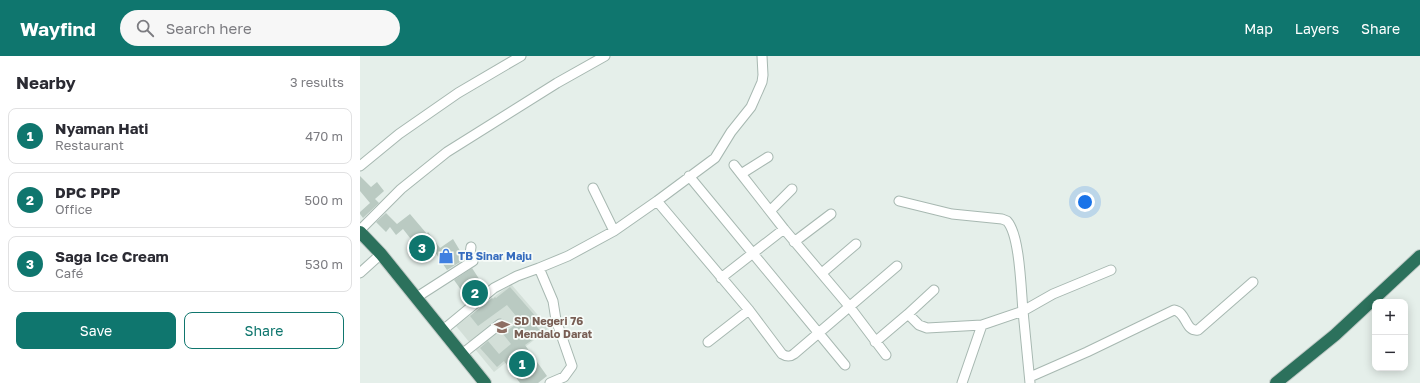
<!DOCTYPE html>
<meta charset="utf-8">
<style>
body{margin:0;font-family:"Golos Text",sans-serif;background:#f7f7f7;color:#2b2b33}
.controls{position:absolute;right:12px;bottom:12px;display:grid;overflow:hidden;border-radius:8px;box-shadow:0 2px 10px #0003}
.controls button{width:36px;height:36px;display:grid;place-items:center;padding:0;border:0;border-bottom:1px solid #e1e1e2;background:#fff;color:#2b2b33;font:20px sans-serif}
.you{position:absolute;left:725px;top:146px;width:14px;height:14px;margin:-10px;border:3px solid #fff;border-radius:50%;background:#1a73e8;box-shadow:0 0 0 6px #1a73e833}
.badge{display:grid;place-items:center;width:26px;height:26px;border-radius:50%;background:#0f766e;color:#fff;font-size:13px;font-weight:700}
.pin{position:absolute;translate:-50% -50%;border:2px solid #fff;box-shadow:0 1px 4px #0006}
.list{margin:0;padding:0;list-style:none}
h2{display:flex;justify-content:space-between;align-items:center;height:52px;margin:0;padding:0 16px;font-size:17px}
h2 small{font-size:13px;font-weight:400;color:#7c7c81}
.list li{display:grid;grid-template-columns:26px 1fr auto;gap:12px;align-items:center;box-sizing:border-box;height:56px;margin:0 8px 8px;padding:0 8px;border:1px solid #e1e1e2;border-radius:8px}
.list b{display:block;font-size:15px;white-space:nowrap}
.list p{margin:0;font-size:13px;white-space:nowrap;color:#7c7c81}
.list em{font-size:13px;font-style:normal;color:#7c7c81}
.actions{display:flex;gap:8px;padding:12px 16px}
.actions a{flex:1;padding:9px 0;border:1px solid #0f766e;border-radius:8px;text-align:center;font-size:14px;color:#0f766e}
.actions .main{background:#0f766e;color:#fff}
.icon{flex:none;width:22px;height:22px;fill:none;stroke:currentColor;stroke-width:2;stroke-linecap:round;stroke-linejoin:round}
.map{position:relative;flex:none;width:1060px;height:327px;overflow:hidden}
header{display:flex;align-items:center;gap:24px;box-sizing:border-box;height:56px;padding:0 20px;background:#0f766e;color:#fff}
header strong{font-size:19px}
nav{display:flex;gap:22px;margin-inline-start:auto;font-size:14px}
.search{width:280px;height:36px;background:#f7f7f7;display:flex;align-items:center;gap:10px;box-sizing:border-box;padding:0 14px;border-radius:22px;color:#7c7c81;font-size:15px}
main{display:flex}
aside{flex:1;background:#fff}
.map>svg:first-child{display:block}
.built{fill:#d3dfd8}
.building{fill:#bacac2}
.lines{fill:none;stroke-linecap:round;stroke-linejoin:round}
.minor-casing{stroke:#a7b8b1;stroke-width:11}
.highway-casing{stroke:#c1cac7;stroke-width:14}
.minor{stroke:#fff;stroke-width:9}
.highway{stroke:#2c715c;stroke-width:12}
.labels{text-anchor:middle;stroke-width:3.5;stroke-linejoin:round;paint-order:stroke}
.shop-label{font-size:11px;font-weight:bold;fill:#366cbe;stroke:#f6fbf8;text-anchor:start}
.education-label{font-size:11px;font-weight:bold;fill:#785e54;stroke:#f6fbf8;text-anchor:start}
</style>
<header>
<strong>Wayfind</strong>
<div class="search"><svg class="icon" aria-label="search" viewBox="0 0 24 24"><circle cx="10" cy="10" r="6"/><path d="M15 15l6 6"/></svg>Search here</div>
<nav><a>Map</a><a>Layers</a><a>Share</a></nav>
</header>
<main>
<aside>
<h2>Nearby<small>3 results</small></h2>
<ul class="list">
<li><span class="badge">1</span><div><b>Nyaman Hati</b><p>Restaurant</p></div><em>470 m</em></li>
<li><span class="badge">2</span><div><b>DPC PPP</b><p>Office</p></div><em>500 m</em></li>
<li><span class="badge">3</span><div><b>Saga Ice Cream</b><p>Café</p></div><em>530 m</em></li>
</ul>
<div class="actions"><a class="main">Save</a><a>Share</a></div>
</aside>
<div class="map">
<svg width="1060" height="327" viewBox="0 0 1060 327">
<rect width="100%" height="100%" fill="#e5efea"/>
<!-- built -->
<path class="built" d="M 151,228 L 189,272 L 134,316 L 96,270 Z"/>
<!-- building -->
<path class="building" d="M 0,120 L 11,131 L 17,126 L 24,135 L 15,143 L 19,147 L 3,162 L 0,158 L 0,156 L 10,147 L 0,135 Z
M 26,157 L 37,168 L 50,158 L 67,178 L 68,176 L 80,192 L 93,183 L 105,203 L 87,214 L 73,193 L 57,204 L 48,191 L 54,187 L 43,173 L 36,179 L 30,171 L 26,176 L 16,166 Z
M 112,212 L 125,232 L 109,245 L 94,224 Z
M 150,231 L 177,262 L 173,266 L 182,277 L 165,289 L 187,320 L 178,327 L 160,327 L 144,305 L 137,311 L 120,292 L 128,285 L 139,298 L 151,288 L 143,278 L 160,265 L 147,249 L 118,270 L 110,260 L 132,242 L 133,243 L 135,241 L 136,242 Z"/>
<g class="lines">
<defs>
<path id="minor" d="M 374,109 L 424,173 L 489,250 L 526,299
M 0,110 L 39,78 L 98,37 L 161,0
M 381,118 L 408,101
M 329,120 L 485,309
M 233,132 L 254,175
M 297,145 L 389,254 L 422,298 C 427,301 430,301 434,298 L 537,210
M 539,145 L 592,158 L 642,163 L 647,165 C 660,179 661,234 663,255 L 622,269 L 602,327
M 410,155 L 432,133
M 0,174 L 41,133 L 87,96 L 197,27 L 245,0
M 434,186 L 471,158
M 179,212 L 193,245 L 196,264 L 212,310 L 204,321 L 190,327
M 0,217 L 21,198
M 462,217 L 496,188
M 361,222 L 424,173
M 57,241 L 113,205 L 110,198 L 111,191
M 548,258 L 574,234
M 83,274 L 134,232 L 157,220 L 179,212 L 208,200 L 254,175 L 297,145 L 355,102 L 371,76 L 391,51 L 402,26 L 403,19 L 402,0
M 348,286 L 389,254
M 515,286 L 548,258 L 559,269 L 567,272 L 622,269
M 102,298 L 140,268
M 670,321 L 727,296 L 814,254 C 827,256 825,276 838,274 L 893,226
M 670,327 L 663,255 L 693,238 L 751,214"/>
<path id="highway" d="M 0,176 L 21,198 L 125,327
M 916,327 L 975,279 L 1060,200"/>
</defs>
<!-- minor casing -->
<use href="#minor" class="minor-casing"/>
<!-- highway casing -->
<use href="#highway" class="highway-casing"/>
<!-- minor -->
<use href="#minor" class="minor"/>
<!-- highway -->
<use href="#highway" class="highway"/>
</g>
<!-- icons -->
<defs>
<symbol id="shop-bare" viewBox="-9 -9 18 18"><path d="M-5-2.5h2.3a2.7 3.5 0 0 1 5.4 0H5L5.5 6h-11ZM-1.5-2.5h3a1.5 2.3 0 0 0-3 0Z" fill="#3f7fe0" stroke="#f6fbf8" stroke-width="2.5" paint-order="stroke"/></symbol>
<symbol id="school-bare" viewBox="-9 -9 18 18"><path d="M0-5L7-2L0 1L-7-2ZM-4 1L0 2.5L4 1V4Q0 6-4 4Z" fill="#8d6e63" stroke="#f6fbf8" stroke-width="2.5" paint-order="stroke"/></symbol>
</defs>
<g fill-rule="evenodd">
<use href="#shop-bare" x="75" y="189" width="22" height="22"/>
<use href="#school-bare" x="131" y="260" width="22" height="22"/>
</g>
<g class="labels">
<!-- shop labels -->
<g class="shop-label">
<text x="98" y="204">TB Sinar Maju</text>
</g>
<!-- education labels -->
<g class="education-label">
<text x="154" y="269">SD Negeri 76<tspan x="154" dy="13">Mendalo Darat</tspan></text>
</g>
</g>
</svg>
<div class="controls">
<button>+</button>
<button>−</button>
</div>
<div class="you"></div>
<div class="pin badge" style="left:162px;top:308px">1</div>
<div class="pin badge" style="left:115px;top:237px">2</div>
<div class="pin badge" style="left:62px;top:192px">3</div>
</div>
</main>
